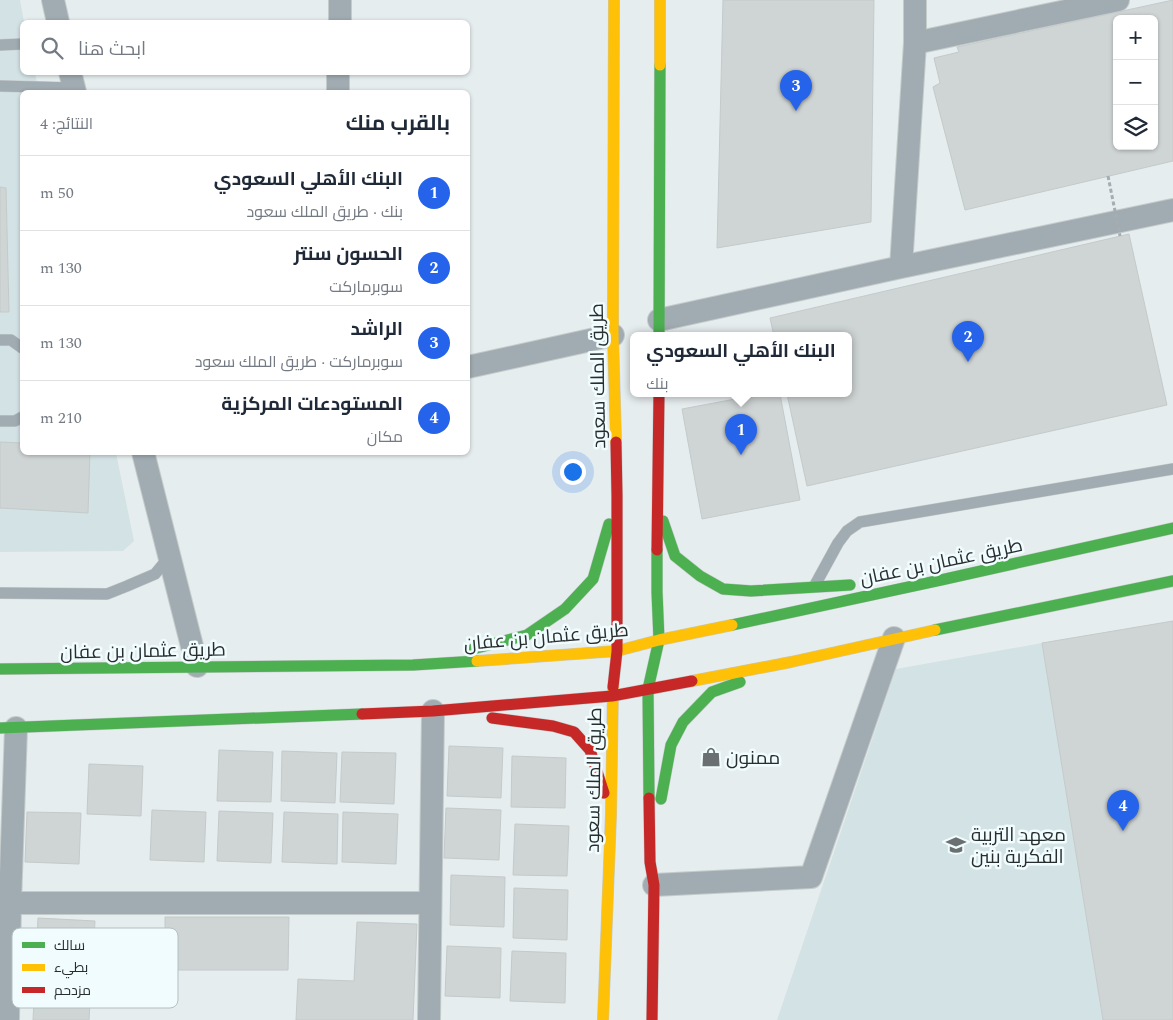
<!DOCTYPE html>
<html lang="ar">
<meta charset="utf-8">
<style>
body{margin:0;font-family:Spectral,Cairo,serif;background:#f6f6f7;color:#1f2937;direction:rtl}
.controls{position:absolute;right:15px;top:15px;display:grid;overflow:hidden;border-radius:8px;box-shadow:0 1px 4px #0004}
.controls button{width:45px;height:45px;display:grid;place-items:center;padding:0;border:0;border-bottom:1px solid #e0e1e3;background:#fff;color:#1f2937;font:25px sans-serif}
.you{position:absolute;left:572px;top:471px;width:18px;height:18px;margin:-12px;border:4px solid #fff;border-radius:50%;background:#1a73e8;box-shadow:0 0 0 8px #1a73e833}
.badge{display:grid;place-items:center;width:32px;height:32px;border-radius:50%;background:#2563eb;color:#fff;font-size:16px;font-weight:700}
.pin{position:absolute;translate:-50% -41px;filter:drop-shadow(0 1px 2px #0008)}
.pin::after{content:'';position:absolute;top:26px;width:18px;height:15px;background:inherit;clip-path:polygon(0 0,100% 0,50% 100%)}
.popup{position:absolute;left:630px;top:332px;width:222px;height:65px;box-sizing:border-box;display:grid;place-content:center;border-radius:8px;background:#fff;filter:drop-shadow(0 1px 4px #0005);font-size:16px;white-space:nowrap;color:#747a83}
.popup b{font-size:19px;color:#1f2937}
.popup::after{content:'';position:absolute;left:50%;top:100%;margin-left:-10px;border:10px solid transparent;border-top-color:#fff}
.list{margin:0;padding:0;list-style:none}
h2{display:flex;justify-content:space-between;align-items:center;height:65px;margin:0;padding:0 20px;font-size:21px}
h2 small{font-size:16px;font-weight:400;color:#747a83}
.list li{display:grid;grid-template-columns:32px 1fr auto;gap:15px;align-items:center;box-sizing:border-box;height:75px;padding:0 20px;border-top:1px solid #e0e1e3}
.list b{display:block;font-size:19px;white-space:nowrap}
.list p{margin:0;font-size:16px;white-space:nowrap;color:#747a83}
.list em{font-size:16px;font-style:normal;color:#747a83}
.icon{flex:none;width:28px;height:28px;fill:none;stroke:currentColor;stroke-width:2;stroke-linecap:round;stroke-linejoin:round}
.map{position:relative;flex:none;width:1173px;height:1020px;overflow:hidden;direction:ltr}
.search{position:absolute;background:#fff;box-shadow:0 1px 4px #0004;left:20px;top:20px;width:450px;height:55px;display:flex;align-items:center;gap:12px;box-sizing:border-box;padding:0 18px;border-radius:8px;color:#747a83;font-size:19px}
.panel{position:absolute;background:#fff;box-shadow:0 1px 4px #0004;left:20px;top:90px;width:450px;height:365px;border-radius:8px;direction:rtl}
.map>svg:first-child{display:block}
.built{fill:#d3e2e5}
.building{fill:#cfd4d4;stroke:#c4caca;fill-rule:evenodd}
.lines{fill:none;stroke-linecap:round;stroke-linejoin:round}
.lane-casing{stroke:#c5cacb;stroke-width:12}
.street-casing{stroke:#c5cacb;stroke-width:24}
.fast-casing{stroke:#c5cacb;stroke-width:12}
.slow-casing{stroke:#c5cacb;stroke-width:12}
.jam-casing{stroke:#c5cacb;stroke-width:12}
.lane{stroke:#a0acb2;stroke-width:11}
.street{stroke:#a0acb2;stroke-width:22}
.fast{stroke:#4caf50;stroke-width:11}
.slow{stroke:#ffc107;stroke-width:11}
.jam{stroke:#c62828;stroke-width:11}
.path-bridge{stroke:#a5adb2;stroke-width:3;stroke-dasharray:4 2.5;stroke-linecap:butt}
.labels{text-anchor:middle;stroke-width:5;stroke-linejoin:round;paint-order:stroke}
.street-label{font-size:19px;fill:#282d2e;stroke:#f1fcfe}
.poi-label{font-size:19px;fill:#282d2e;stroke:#f1fcfe;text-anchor:start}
.key{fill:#f1fcfe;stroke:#b5bec0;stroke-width:1}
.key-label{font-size:14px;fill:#282d2e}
</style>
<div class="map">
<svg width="1173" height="1020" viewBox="0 0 1173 1020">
<rect width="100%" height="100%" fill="#e6edee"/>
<!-- built -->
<path class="built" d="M 0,0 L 20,0 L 24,22 L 22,22 L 22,72 L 35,73 L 39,92 L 22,92 L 22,452 L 116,453 L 134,541 L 123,551 L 0,552 Z
M 1042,643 L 1103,1020 L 777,1020 L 896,669 Z"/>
<!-- building -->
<path class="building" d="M 723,0 L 874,0 L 871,222 L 717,248 Z
M 1173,0 L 1173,161 L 965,210 L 933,87 L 940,83 L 934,58 L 959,52 L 957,47 ZM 1117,19 L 1154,19 L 1154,146 L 1117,146 Z
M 0,187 L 6,188 L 9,312 L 0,312 Z
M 1129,234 L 1167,405 L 807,486 L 787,394 L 848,394 L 848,336 L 774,336 L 770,318 Z
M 762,394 L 780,394 L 800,500 L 702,519 L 682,409 Z
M 0,442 L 22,443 L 22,452 L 90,452 L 88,513 L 0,508 Z
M 1173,621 L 1173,1020 L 1103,1020 L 1042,643 Z
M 449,746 L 503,748 L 501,798 L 447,796 Z
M 219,750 L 273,752 L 271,802 L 217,801 Z
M 282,751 L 337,753 L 335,803 L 281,801 Z
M 342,752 L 396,753 L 394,804 L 340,802 Z
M 512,756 L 566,758 L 565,808 L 511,807 Z
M 89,764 L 143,766 L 141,816 L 87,814 Z
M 446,808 L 501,810 L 499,860 L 444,858 Z
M 152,810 L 206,812 L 204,862 L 150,860 Z
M 219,811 L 273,813 L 271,863 L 217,861 Z
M 27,812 L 81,813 L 79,864 L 25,862 Z
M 284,812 L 338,814 L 337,864 L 282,862 Z
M 343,812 L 398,814 L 396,864 L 342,862 Z
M 515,824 L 569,826 L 567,876 L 513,875 Z
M 451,875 L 505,877 L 504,927 L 450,925 Z
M 514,888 L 568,890 L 567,940 L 513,938 Z
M 165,917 L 289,917 L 288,970 L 165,970 Z
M 38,918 L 95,921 L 89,1020 L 33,1020 Z
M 357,922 L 417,924 L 413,1020 L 296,1020 L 298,979 L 354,981 Z
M 447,946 L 501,948 L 500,998 L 445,996 Z
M 512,951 L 566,953 L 565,1003 L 510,1001 Z"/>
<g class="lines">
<defs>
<path id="lane" d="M 0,45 L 22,44
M 0,86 L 74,88
M 0,340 L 11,340 L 22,348
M 0,421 L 15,421 L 22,417
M 815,585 L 838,543 L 847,531 L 860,522 L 1173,469
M 0,593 L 107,594 L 127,586 L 155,574 L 169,557"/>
<path id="street" d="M 53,0 L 58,22
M 340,22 L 340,0
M 915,43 L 1118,0
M 70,72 L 75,92
M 338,92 L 338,72
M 901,267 L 915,43 L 915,0
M 659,320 L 901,267 L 1173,210
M 468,367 L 613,335
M 143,452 L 197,666
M 654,885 L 811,877 L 894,638
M 10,903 L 430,903
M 8,1020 L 10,903 L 16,728
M 429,1020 L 433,711"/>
<path id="fast" d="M 659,336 L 660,65
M 663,521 L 675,556 L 700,576 L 723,589 L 751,591 L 850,585
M 732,625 L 941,580 L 1173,528
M 935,630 L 1173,581
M 473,649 L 527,635 L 565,609 L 593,579 L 609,524
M 0,669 L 413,665 L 477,661
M 0,728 L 362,714
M 649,798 L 648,689 L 659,640 L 657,592 L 657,550
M 661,799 L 671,745 L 683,722 L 712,692 L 740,682"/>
<path id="slow" d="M 614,0 L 613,335 L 616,442
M 660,65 L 660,0
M 477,661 L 617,651 L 659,640 L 732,625
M 692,681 L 791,662 L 935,630
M 603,1020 L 611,814 L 613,687"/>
<path id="jam" d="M 657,550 L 659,394
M 613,687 L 617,651 L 617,496 L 616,442
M 362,714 L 433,711 L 612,696 L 692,681
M 492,718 L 553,726 L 574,732 L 590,750 L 604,793
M 649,798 L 650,862 L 654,885 L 652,1020"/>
</defs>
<!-- lane casing -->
<use href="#lane" class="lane-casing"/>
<!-- street casing -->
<use href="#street" class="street-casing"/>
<!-- fast casing -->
<use href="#fast" class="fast-casing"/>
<!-- slow casing -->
<use href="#slow" class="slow-casing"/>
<!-- jam casing -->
<use href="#jam" class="jam-casing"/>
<!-- lane -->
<use href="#lane" class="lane"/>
<!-- street -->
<use href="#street" class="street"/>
<!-- fast -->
<use href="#fast" class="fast"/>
<!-- slow -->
<use href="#slow" class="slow"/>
<!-- jam -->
<use href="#jam" class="jam"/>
<!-- path-bridge -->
<path class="path-bridge" d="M 1108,176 L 1120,236"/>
</g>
<!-- icons -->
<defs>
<symbol id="shop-bare" viewBox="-9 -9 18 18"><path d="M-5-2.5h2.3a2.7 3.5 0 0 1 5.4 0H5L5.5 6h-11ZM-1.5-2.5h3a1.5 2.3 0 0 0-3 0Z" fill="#6a7071" stroke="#f1fcfe" stroke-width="2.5" paint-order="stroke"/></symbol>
<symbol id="university-bare" viewBox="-9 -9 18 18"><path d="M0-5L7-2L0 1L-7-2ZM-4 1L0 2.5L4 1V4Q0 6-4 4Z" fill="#6a7071" stroke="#f1fcfe" stroke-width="2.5" paint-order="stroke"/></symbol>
</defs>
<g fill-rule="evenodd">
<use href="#shop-bare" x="697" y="743" width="28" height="28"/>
<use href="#university-bare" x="942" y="831" width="28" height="28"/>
</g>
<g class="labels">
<!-- street labels -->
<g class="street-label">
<text transform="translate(597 376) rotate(-91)" y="7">طريق الملك سعود</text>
<text transform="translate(941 561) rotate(-12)" y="7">طريق عثمان بن عفان</text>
<text transform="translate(546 636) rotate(-5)" y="7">طريق عثمان بن عفان</text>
<text transform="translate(143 650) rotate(-1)" y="7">طريق عثمان بن عفان</text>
<text transform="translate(593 780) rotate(-89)" y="7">طريق الملك سعود</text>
</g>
<!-- poi labels -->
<g class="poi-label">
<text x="726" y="764">ممنون</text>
<text x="971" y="841">معهد التربية<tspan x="971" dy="22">الفكرية بنين</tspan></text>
</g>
</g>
<!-- legend -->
<rect x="12" y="928" width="166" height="80" rx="8" class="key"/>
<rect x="22" y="942" width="23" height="6" fill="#4caf50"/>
<rect x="22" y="964" width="23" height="7" fill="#ffc107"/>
<rect x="22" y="987" width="23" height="6" fill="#c62828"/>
<g class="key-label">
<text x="54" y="950">سالك</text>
<text x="54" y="972">بطيء</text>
<text x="54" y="995">مزدحم</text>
</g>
</svg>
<div class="controls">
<button>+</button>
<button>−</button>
<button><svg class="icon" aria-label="layers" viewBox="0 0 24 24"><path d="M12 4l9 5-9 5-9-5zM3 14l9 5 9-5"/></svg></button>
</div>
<div class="you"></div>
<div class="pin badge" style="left:741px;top:455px">1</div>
<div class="popup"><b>البنك الأهلي السعودي</b>بنك</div>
<div class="pin badge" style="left:968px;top:362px">2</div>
<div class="pin badge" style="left:796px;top:111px">3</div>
<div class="pin badge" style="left:1123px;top:831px">4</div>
<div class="search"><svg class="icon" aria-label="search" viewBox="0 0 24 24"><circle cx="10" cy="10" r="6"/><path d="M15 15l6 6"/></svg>ابحث هنا</div>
<section class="panel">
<h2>بالقرب منك<small>النتائج: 4</small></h2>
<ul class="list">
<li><span class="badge">1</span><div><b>البنك الأهلي السعودي</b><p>بنك · طريق الملك سعود</p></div><em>50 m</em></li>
<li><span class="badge">2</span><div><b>الحسون سنتر</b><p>سوبرماركت</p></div><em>130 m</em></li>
<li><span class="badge">3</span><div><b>الراشد</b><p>سوبرماركت · طريق الملك سعود</p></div><em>130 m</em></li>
<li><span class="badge">4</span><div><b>المستودعات المركزية</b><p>مكان</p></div><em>210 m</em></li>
</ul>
</section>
</div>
